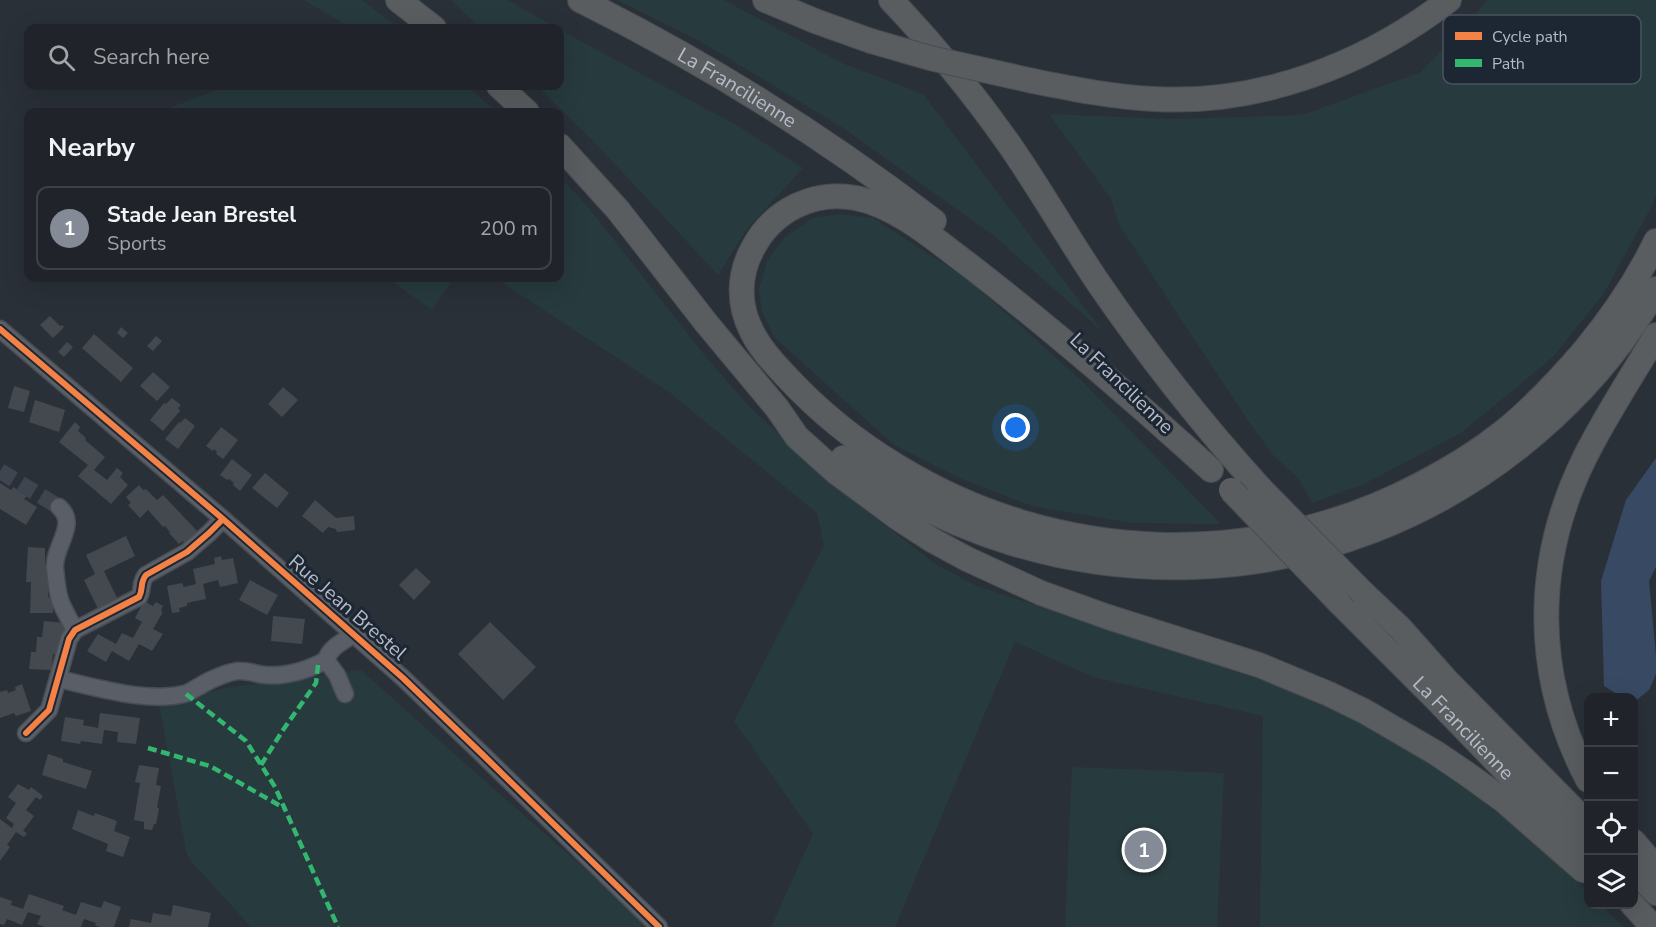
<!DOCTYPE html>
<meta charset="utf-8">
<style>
body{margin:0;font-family:"Nunito Sans",sans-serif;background:#2d3036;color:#f1f3f6}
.controls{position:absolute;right:18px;bottom:18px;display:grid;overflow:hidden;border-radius:12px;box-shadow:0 6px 24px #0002}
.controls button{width:54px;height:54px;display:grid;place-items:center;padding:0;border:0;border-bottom:2px solid #3d4147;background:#20242a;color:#f1f3f6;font:30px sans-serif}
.you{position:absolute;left:1016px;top:428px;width:21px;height:21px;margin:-15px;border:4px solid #fff;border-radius:50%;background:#1a73e8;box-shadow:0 0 0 9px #1a73e833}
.badge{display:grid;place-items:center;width:39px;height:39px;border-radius:50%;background:#848b96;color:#fff;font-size:20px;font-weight:700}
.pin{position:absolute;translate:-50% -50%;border:3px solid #fff;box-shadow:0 2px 6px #0006}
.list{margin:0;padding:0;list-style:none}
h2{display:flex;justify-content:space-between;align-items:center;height:78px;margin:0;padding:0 24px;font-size:26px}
h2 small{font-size:20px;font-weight:400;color:#a2a4a8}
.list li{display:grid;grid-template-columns:39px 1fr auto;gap:18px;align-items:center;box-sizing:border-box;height:84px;margin:0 12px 12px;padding:0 12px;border:2px solid #3d4147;border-radius:12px}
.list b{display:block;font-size:22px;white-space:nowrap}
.list p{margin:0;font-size:20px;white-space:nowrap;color:#a2a4a8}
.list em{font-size:20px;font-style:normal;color:#a2a4a8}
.icon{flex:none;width:33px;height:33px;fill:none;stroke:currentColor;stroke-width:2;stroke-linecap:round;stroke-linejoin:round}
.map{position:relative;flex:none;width:1656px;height:927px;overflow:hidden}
.search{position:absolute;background:#20242a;box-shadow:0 6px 24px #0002;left:24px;top:24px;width:540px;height:66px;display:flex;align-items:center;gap:15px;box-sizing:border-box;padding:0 21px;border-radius:12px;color:#a2a4a8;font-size:22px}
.panel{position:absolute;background:#20242a;box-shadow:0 6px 24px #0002;left:24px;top:108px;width:540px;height:174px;border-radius:12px}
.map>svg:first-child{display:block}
.green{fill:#273a3e}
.water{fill:#384963}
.building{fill:#444950}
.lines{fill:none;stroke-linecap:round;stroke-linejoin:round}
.minor-tunnel{stroke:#3f454e;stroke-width:16;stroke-dasharray:16 8;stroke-linecap:butt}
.minor-casing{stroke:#484c53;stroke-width:19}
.highway-casing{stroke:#474c53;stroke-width:26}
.minor{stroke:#5a5e66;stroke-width:16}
.highway{stroke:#5a5d60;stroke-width:24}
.highway-bridge-casing{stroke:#474c53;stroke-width:26;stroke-linecap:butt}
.highway-bridge{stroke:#5a5d60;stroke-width:24}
.quiet{stroke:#33b770;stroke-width:4.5;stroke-dasharray:9 4.5;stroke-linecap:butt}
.cycleway-casing{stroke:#1d2633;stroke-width:10}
.cycleway{stroke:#f48246;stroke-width:6}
.labels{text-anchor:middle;stroke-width:6;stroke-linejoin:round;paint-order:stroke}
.street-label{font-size:20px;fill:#b4bcc9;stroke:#1d2633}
.key{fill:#1d2633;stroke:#4a5360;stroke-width:1.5}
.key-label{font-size:16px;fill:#b4bcc9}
</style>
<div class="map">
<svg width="1656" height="927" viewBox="0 0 1656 927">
<rect width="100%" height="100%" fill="#2a3038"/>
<!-- green -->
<path class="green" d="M 304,0 L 362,0 L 399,28 L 351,28 Z
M 451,0 L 508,0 L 557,28 L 480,28 Z
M 617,0 L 724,0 L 842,63 L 923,94 L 1103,332 L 993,235 L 843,128 L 700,41 Z
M 1488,0 L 1656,0 L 1656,195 L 1653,204 L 1604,293 L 1552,358 L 1461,433 L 1362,485 L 1312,503 L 1299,479 L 1273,455 L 1249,422 L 1119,225 L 1111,199 L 1049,114 L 1172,119 L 1302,115 L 1421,72 Z
M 560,30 L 738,126 L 803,168 L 748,228 L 718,275 L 599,147 L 537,86 L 560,86 Z
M 228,86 L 466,86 L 497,112 L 158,112 Z
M 560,177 L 589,208 L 706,357 L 746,403 L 791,446 L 869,513 L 937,565 L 979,587 L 1163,646 L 1290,690 L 1362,723 L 1384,735 L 1468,789 L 1549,854 L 1588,892 L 1588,904 L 1601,905 L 1623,927 L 1260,927 L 1263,716 L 1093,677 L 1015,642 L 895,927 L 771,927 L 813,834 L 734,721 L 824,545 L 817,513 L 669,392 L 495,278 L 560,278 Z
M 841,214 L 873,218 L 969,280 L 1083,382 L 1221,524 L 1131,523 L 1032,506 L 959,478 L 894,445 L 775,338 L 762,312 L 759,289 L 767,261 L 785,237 L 813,218 Z
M 387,278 L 454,278 L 432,310 Z
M 361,670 L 478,775 L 651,927 L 251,927 L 189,859 L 186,851 L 159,703 L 231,687 Z
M 1072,767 L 1224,773 L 1217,927 L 1065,927 Z"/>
<!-- water -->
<path class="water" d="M 1656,458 L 1656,567 L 1649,581 L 1656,656 L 1656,674 L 1649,690 L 1634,702 L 1634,698 L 1622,697 L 1604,686 L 1601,581 L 1626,500 Z"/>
<!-- building -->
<path class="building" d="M 50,316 L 60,326 L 62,325 L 64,327 L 53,338 L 40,325 Z
M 121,327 L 128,333 L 123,338 L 117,333 Z
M 94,334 L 133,368 L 121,382 L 82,348 Z
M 156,336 L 162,341 L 153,351 L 147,346 Z
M 67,342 L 73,347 L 64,357 L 58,352 Z
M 153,372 L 170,387 L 157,401 L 140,386 Z
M 14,386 L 30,391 L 24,412 L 8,408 Z
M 283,387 L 298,400 L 282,417 L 268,404 Z
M 172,398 L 181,405 L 178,408 L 180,411 L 163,431 L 150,420 L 164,403 L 166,404 Z
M 35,400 L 65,410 L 59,432 L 29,422 Z
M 185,418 L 195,426 L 178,449 L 165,439 L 179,422 L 180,423 Z
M 75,422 L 80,427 L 78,431 L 86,438 L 85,440 L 105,457 L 94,470 L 107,480 L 117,468 L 123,473 L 120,477 L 128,485 L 111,504 L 78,476 L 88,465 L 59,442 Z
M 221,427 L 238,440 L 223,459 L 216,454 L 217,452 L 214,449 L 213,451 L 206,446 Z
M 232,459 L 252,475 L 240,491 L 233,485 L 234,483 L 229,479 L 227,480 L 220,475 Z
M 265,473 L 289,493 L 277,508 L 252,488 Z
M 0,483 L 11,490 L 13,487 L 25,494 L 27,496 L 24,499 L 37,507 L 26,525 L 0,509 Z
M 139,485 L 143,490 L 146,489 L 157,500 L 163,495 L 200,534 L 188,546 L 183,541 L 179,544 L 169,533 L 170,532 L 165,526 L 163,527 L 148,510 L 140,518 L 128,505 L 131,503 L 126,497 Z
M 315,500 L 336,518 L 354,516 L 355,530 L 337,532 L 336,529 L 328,527 L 323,533 L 302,516 Z
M 126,536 L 135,556 L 104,571 L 119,602 L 99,611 L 84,580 L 95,574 L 86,555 Z
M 28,547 L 45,548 L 45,564 L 49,564 L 48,597 L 54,597 L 53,613 L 30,613 L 31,582 L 26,582 Z
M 221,556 L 222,560 L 233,558 L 238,583 L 220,587 L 218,580 L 203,584 L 206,599 L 187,603 L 187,606 L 179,608 L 180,612 L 172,613 L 167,586 L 182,583 L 184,587 L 196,584 L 193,569 L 215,564 L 214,558 Z
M 416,568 L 431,582 L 414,600 L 399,585 Z
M 250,580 L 278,595 L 267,615 L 239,600 Z
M 144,601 L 153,606 L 156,602 L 163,606 L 161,611 L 163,612 L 153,629 L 163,634 L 152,651 L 139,644 L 129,661 L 112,651 L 106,662 L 87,651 L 98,634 L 116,644 L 122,633 L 133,638 L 142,622 L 135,618 Z
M 273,616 L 305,619 L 302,644 L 271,641 Z
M 44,621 L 66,623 L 64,639 L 60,639 L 58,655 L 53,654 L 51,670 L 29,669 L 31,652 L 36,652 L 37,637 L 42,637 Z
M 490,622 L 536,667 L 503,700 L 458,654 Z
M 22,684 L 31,711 L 16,716 L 14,713 L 0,718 L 0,692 L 7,690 L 8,693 L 16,690 L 15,687 Z
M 100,713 L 140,718 L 136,744 L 117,742 L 118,732 L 104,730 L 102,744 L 81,741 L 80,744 L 61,741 L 65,717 L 84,720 L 83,725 L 98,728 Z
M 48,754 L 63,759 L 63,762 L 92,771 L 86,789 L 42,775 Z
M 139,765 L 159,768 L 156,785 L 161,786 L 157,807 L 159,809 L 156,824 L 154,824 L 152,830 L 144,829 L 144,822 L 134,820 L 140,783 L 135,782 Z
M 18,784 L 29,790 L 31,787 L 43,796 L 40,800 L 36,797 L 26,810 L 34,816 L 23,831 L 27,833 L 24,837 L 16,832 L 7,845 L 10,847 L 0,861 L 0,819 L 12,828 L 14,824 L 6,818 L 16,803 L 8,797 Z
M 78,810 L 94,816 L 95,813 L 117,821 L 114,831 L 130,837 L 123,857 L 106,851 L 108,844 L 72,829 Z
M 29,894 L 64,906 L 62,910 L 76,915 L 81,902 L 101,908 L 104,901 L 121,907 L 114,927 L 99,927 L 95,925 L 96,923 L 84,919 L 81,927 L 45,927 L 37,924 L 41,916 L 28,912 L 22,925 L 7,919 L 4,925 L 0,924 L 0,897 L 12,901 L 11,905 L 23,909 Z
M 173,905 L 211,913 L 208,927 L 129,927 L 131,919 L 151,923 L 153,913 L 171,916 Z"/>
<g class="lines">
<!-- minor-tunnel -->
<path class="minor-tunnel" d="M 0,471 L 59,507"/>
<defs>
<path id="minor" d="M 0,329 L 223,519 L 403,678 L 482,754 L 659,927
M 59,507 C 79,524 53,547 55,568 C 56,578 57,591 60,600 C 64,611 70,620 75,630
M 58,679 C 96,687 145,703 184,694 C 190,693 195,688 200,686 C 209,680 228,672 238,671 C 248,670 255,674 265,675 C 285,677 309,670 326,660
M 345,694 L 337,675 L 326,660 C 330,647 343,642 354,634
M 26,733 L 49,710 L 69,639 L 75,630 L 139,597 C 144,588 139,584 146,575 L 187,552 L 209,533 L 223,519"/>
<g id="highway">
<path d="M 398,0 L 434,28"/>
<path id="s1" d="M 580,0 C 705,62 823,136 934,221"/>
<path d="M 765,0 L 815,21 L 871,41"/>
<path d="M 891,0 C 934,45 973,93 1009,144 C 1040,189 1067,236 1097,281 C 1147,354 1201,423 1260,488"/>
<path d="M 1033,81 C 1073,89 1113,97 1154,99 C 1261,105 1366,64 1449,0"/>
<path d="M 499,86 L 527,112"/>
<path d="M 560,146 L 618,210 L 707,324 L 777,408 L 797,437 L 836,472 L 898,518 L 932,540 L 967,559 L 1041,593 L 1108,617 L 1259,665 L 1329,694 L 1364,711 L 1436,753 L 1467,774 L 1503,800 L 1583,870 L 1588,871"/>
<path d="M 843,458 C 1052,612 1338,603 1536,433 C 1584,392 1625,344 1656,289"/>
<path d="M 1211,470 C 1133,399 1053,330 969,265 C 935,240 899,207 856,198 C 814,190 773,210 753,248 C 738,275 738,305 752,332 C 760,348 772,361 784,374 C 818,411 856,442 900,468 C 1058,564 1257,571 1421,484 C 1450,469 1478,452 1503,432 C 1533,408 1559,380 1584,351 C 1612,317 1637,281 1656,241"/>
<path d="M 1363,593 L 1400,628 L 1447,681 L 1588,824"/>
<path id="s2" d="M 1337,600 L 1433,696 L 1579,847"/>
<path d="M 1588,780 C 1533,676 1533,562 1585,457 C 1606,415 1632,376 1656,335"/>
<path d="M 1634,842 L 1656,868"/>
<path d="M 1634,870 L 1656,893"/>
<path d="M 1632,904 L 1653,927"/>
</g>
</defs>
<!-- minor casing -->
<use href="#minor" class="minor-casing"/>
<!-- highway casing -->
<use href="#highway" class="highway-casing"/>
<!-- minor -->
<use href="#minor" class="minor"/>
<!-- highway -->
<use href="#highway" class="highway"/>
<defs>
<path id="highway-bridge" d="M 871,41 L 930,58 L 1033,81
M 1260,488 L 1363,593
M 1231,490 L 1337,600"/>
</defs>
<!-- highway-bridge casing -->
<use href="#highway-bridge" class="highway-bridge-casing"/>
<!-- highway-bridge -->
<use href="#highway-bridge" class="highway-bridge"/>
<!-- quiet -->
<path class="quiet" d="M 186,694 L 246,741 L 275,787 L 338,927
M 148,748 L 210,766 L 284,808
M 261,765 L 283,730 L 316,683 L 318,665"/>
<defs>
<path id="cycleway" d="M 0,329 L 223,519 L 403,678 L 482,754 L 659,927
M 26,733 L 49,710 L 69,639 L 75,630 L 139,597 C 144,588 139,584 146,575 L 187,552 L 209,533 L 223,519"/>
</defs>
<!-- cycleway casing -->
<use href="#cycleway" class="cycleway-casing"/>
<!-- cycleway -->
<use href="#cycleway" class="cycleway"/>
</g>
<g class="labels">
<!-- street labels -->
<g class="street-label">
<text dy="7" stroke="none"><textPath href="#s1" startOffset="180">La Francilienne</textPath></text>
<text transform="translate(1122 383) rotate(44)" y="7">La Francilienne</text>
<text transform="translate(348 607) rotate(41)" y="7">Rue Jean Brestel</text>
<text dy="7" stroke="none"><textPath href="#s2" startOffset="180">La Francilienne</textPath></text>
</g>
</g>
<!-- legend -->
<rect x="1443" y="15" width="198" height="69" rx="9" class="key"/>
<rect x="1455" y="32" width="27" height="8" fill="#f48246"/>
<rect x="1455" y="59" width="27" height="8" fill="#33b770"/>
<g class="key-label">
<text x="1492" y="42">Cycle path</text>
<text x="1492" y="69">Path</text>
</g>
</svg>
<div class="controls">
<button>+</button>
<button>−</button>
<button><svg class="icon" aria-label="locate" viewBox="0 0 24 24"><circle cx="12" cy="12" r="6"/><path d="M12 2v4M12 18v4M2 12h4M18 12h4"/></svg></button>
<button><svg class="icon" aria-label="layers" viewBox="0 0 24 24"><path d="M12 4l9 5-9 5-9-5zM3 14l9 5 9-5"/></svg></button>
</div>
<div class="you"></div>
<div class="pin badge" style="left:1144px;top:850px">1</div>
<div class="search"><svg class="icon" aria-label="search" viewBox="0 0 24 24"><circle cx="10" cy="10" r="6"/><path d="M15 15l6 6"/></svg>Search here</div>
<section class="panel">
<h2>Nearby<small></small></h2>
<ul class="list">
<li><span class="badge">1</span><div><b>Stade Jean Brestel</b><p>Sports</p></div><em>200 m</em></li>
</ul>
</section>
</div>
